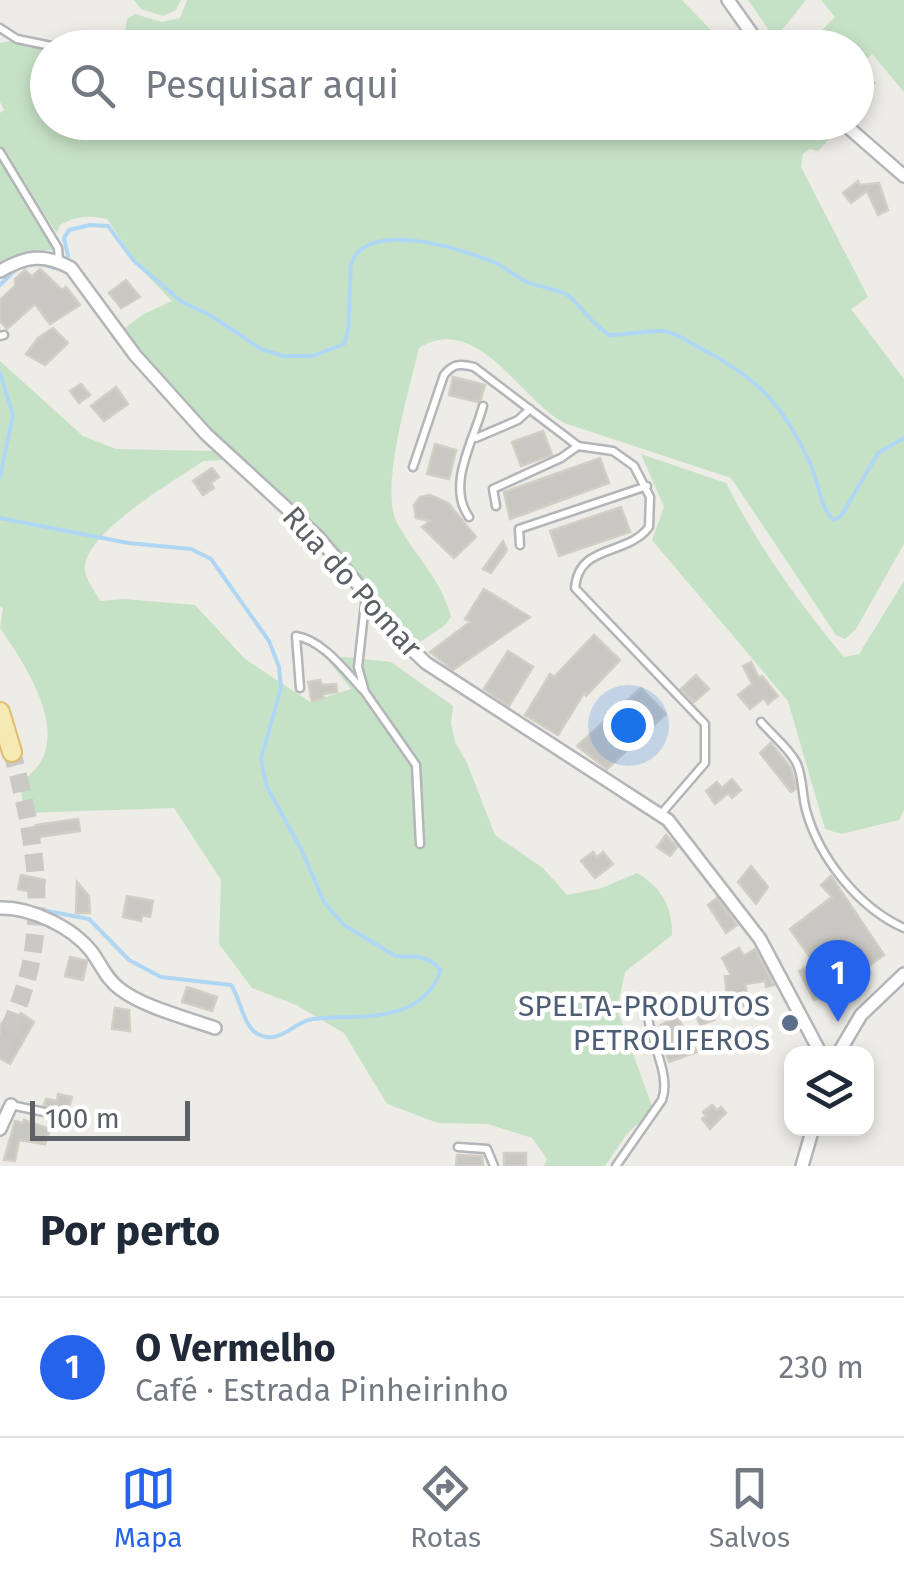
<!DOCTYPE html>
<html lang="pt">
<meta charset="utf-8">
<style>
body{margin:0;font-family:"Fira Sans",sans-serif;background:#f2f2f3;color:#1f2937}
.controls{position:absolute;right:30px;bottom:30px;display:grid;overflow:hidden;border-radius:20px;box-shadow:0 5px 15px #0003}
.controls button{width:90px;height:90px;display:grid;place-items:center;padding:0;border:0;border-bottom:2px solid #e0e1e3;background:#fff;color:#1f2937;font:50px sans-serif}
.scale{position:absolute;left:30px;bottom:25px;width:160px;box-sizing:border-box;padding-left:10px;border:5px solid #5d6064;border-top:0;font-size:28px;line-height:35px;white-space:nowrap;color:#5d6064;-webkit-text-stroke:8px #fff;paint-order:stroke}
.you{position:absolute;left:628px;top:725px;width:35px;height:35px;margin:-25px;border:8px solid #fff;border-radius:50%;background:#1a73e8;box-shadow:0 0 0 15px #1a73e833}
.badge{display:grid;place-items:center;width:65px;height:65px;border-radius:50%;background:#2563eb;color:#fff;font-size:32px;font-weight:700}
.pin{position:absolute;translate:-50% -82px;filter:drop-shadow(0 2px 5px #0008)}
.pin::after{content:'';position:absolute;top:52px;width:35px;height:30px;background:inherit;clip-path:polygon(0 0,100% 0,50% 100%)}
.list{margin:0;padding:0;list-style:none}
h2{display:flex;justify-content:space-between;align-items:center;height:130px;margin:0;padding:0 40px;font-size:42px}
h2 small{font-size:32px;font-weight:400;color:#747a83}
.list li{display:grid;grid-template-columns:65px 1fr auto;gap:30px;align-items:center;box-sizing:border-box;height:140px;padding:0 40px;border-top:2px solid #e0e1e3}
.list b{display:block;font-size:38px;white-space:nowrap}
.list p{margin:0;font-size:32px;white-space:nowrap;color:#747a83}
.list em{font-size:32px;font-style:normal;color:#747a83}
.icon{flex:none;width:55px;height:55px;fill:none;stroke:currentColor;stroke-width:2;stroke-linecap:round;stroke-linejoin:round}
.map{position:relative;flex:none;width:904px;height:1166px;overflow:hidden}
.search{position:absolute;background:#fff;box-shadow:0 5px 15px #0003;left:30px;right:30px;top:30px;height:110px;display:flex;align-items:center;gap:25px;box-sizing:border-box;padding:0 35px;border-radius:55px;color:#747a83;font-size:38px}
.sheet{height:270px;background:#fff}
nav{display:flex;justify-content:space-around;align-items:center;box-sizing:border-box;height:140px;border-top:2px solid #e0e1e3;background:#fff;font-size:28px;color:#747a83}
nav a{display:grid;justify-items:center;gap:5px}
nav .on{color:#2563eb}
.map>svg:first-child{display:block}
.green{fill:#c6e2c6}
.lines{fill:none;stroke-linecap:round;stroke-linejoin:round}
.stream{stroke:#afd7f4;stroke-width:4}
.building{fill:#c9c7c2;stroke:#d2cec5;stroke-width:2.5}
.primary-tunnel{stroke:#cac9c6;stroke-width:18;stroke-dasharray:18 9;stroke-linecap:butt}
.service-casing{stroke:#b3b5b9;stroke-width:11}
.minor-casing{stroke:#b3b5b9;stroke-width:16}
.primary-casing{stroke:#dfbf6d;stroke-width:22}
.service{stroke:#fff;stroke-width:6}
.minor{stroke:#fff;stroke-width:11}
.primary{stroke:#f5eab4;stroke-width:18}
.service-dot{fill:#5c6f8a;stroke:#fff;stroke-width:4}
.labels{text-anchor:middle;stroke-width:9;stroke-linejoin:round;paint-order:stroke}
.street-label{font-size:30px;fill:#5d6064;stroke:#fff}
.service-label{font-size:30px;fill:#4e5e75;stroke:#fff;text-anchor:end}
</style>
<div class="map">
<svg width="904" height="1166" viewBox="0 0 904 1166">
<rect width="100%" height="100%" fill="#eeece6"/>
<!-- green -->
<path class="green" d="M 134,0 L 181,0 L 176,10 L 163,16 L 141,9 Z
M 187,0 L 682,0 L 727,47 L 122,47 L 127,19 L 135,14 L 162,22 L 180,18 Z
M 748,0 L 806,0 L 775,39 Z
M 821,0 L 904,0 L 904,92 L 872,54 L 857,69 L 856,48 L 805,47 L 835,17 Z
M 10,41 L 65,47 L 48,48 L 48,122 L 810,123 L 830,138 L 818,151 L 810,149 L 803,154 L 801,167 L 868,297 L 851,309 L 904,379 L 904,544 L 856,629 L 845,639 L 836,635 L 731,478 L 564,423 C 519,398 477,312 419,348 C 410,388 379,488 397,523 C 415,556 442,580 451,617 L 444,626 L 417,644 C 406,633 394,623 385,611 C 370,590 357,568 338,550 C 265,478 182,414 122,330 L 142,315 L 172,301 L 141,269 L 107,219 C 89,215 76,216 60,225 L 57,233 L 0,150 L 0,113 L 4,110 L 0,102 L 0,43 Z
M 0,161 L 7,168 L 54,250 C 33,250 18,253 0,264 Z
M 0,361 L 83,436 L 116,449 L 213,451 L 222,460 L 203,461 C 175,481 79,535 85,572 C 87,581 96,593 100,601 L 124,599 L 195,605 L 245,659 L 310,702 L 351,689 L 327,659 L 344,657 L 391,662 L 453,706 L 451,723 L 455,742 L 467,763 L 495,835 L 543,868 L 567,895 L 602,888 L 637,873 C 661,887 673,907 672,935 L 625,972 L 617,1009 L 653,1109 L 627,1134 L 605,1166 L 544,1166 L 547,1159 L 532,1138 L 488,1124 L 438,1123 L 387,1104 L 344,1033 L 296,1005 L 252,988 L 219,944 L 221,880 L 174,808 L 24,813 L 20,783 C 26,778 33,772 38,766 C 67,725 23,662 0,628 L 3,608 L 0,607 Z
M 641,454 L 726,483 C 759,547 798,602 844,657 L 859,654 L 904,581 L 904,810 L 899,820 L 841,834 L 825,829 L 788,701 L 652,540 L 664,507 Z"/>
<g class="lines">
<!-- stream -->
<path class="stream" d="M 68,256 L 64,238 L 69,230 L 90,225 L 108,226 L 134,261 L 182,302 L 210,315 L 261,349 L 283,356 L 313,356 L 344,344 L 348,331 L 351,264 C 367,219 460,248 493,262 C 505,267 515,276 527,282 C 539,287 552,288 564,293 C 575,298 592,325 609,335 C 627,335 645,330 663,331 C 675,332 687,341 698,347 C 757,377 783,404 811,465 C 818,481 821,511 834,520 L 841,516 L 878,453 L 904,438
M 43,264 L 54,268
M 0,285 L 15,270
M 0,373 L 13,415 L 0,477
M 0,518 L 128,543 L 191,549 L 211,559 L 269,641 L 279,667 L 281,688 L 261,759 L 267,787 L 302,851 L 324,902 L 344,925 L 395,956 L 419,957 L 431,961 L 441,970 C 421,1026 359,1014 313,1019 C 292,1022 280,1047 256,1033 C 243,1024 240,998 231,985 L 161,977 L 129,960 L 89,919 L 32,908"/>
</g>
<!-- building -->
<path class="building" d="M 791,32 L 801,42 L 796,48 L 776,48 Z
M 862,73 L 874,83 L 856,105 L 856,81 Z
M 858,181 L 860,185 L 879,183 L 888,210 L 878,215 L 867,191 L 851,203 L 843,193 Z
M 40,269 L 62,290 L 66,287 L 80,305 L 50,324 L 35,304 L 7,329 L 0,321 L 0,300 L 15,286 L 15,279 L 25,270 L 32,277 Z
M 126,280 L 140,297 L 121,308 L 109,293 Z
M 53,328 L 68,343 L 45,365 L 26,354 L 38,338 Z
M 453,377 L 485,385 L 481,399 L 478,402 L 449,395 Z
M 81,384 L 90,395 L 79,403 L 70,391 Z
M 116,387 L 128,404 L 104,421 L 91,406 Z
M 543,431 L 552,455 L 521,466 L 512,442 Z
M 435,444 L 456,450 L 449,479 L 427,474 Z
M 600,458 L 609,483 L 510,519 L 504,492 Z
M 212,468 L 219,477 L 211,483 L 214,488 L 203,495 L 193,481 Z
M 430,495 L 448,503 L 476,537 L 454,558 L 422,527 L 430,521 L 416,518 L 414,505 L 420,497 Z
M 621,507 L 630,532 L 559,556 L 550,531 Z
M 503,541 L 507,550 L 491,573 L 483,569 Z
M 484,589 L 530,617 L 453,670 L 430,652 L 470,622 L 465,619 Z
M 594,635 L 620,660 L 586,696 L 584,693 L 558,735 L 525,715 L 550,674 L 554,677 Z
M 508,651 L 533,667 L 509,706 L 484,689 Z
M 751,662 L 759,678 L 762,676 L 778,696 L 768,704 L 764,698 L 750,709 L 738,695 L 752,684 L 743,666 Z
M 696,675 L 709,689 L 694,702 L 681,689 Z
M 320,680 L 322,685 L 336,684 L 337,692 L 323,694 L 324,698 L 312,701 L 308,682 Z
M 641,688 L 666,714 L 607,769 L 577,746 Z
M 771,743 L 791,768 L 796,789 L 791,792 L 760,753 Z
M 732,779 L 741,790 L 732,798 L 728,793 L 715,804 L 706,791 L 717,782 L 722,788 Z
M 78,819 L 80,831 L 38,837 L 36,825 Z
M 666,835 L 677,847 L 670,856 L 657,847 Z
M 593,852 L 597,857 L 603,852 L 613,864 L 595,878 L 581,861 Z
M 751,866 L 768,887 L 756,904 L 738,882 Z
M 21,875 L 45,880 L 42,894 L 18,889 Z
M 831,876 L 884,955 L 834,991 L 814,1000 L 799,971 L 814,963 L 790,929 L 832,897 L 821,885 Z
M 77,882 L 89,896 L 90,913 L 76,913 Z
M 127,896 L 153,901 L 150,917 L 142,915 L 141,921 L 123,917 Z
M 717,898 L 737,925 L 726,933 L 708,905 Z
M 739,948 L 744,956 L 755,949 L 774,985 L 766,987 L 765,981 L 745,984 L 749,1005 L 728,1009 L 725,976 L 731,975 L 722,958 Z
M 70,957 L 87,961 L 83,980 L 65,976 Z
M 187,987 L 217,997 L 212,1011 L 182,1002 Z
M 769,999 L 771,1014 L 754,1017 L 752,1003 Z
M 709,1007 L 714,1020 L 700,1025 L 695,1012 Z
M 115,1008 L 129,1010 L 130,1031 L 112,1029 Z
M 21,1013 L 34,1022 L 10,1064 L 0,1058 L 0,1026 L 7,1016 L 16,1021 Z
M 677,1016 L 697,1052 L 669,1062 L 664,1050 L 674,1046 L 661,1025 Z
M 58,1094 L 72,1097 L 68,1112 L 44,1105 L 46,1099 L 57,1101 Z
M 712,1105 L 717,1110 L 721,1107 L 726,1113 L 710,1129 L 702,1119 L 706,1116 L 703,1112 Z
M 24,1120 L 50,1129 L 45,1144 L 19,1140 L 15,1161 L 4,1160 L 15,1121 L 23,1123 Z
M 504,1153 L 526,1153 L 526,1166 L 504,1166 Z
M 457,1155 L 482,1156 L 483,1166 L 456,1166 Z"/>
<g class="lines">
<!-- primary-tunnel -->
<path class="primary-tunnel" d="M 0,1055 C 12,1021 28,986 33,951 C 43,881 30,819 12,752"/>
<defs>
<path id="service" d="M 0,28 L 17,39 L 61,48
M 0,152 L 58,248 L 59,261
M 0,336 L 4,335
M 476,438 L 518,420 L 530,409
M 413,467 L 444,375 C 453,364 459,363 474,367 L 578,446 L 613,451 L 634,466 L 650,497 L 649,527 C 626,557 579,543 575,588 L 705,724 L 705,763 L 661,814
M 496,506 L 493,489 L 561,458 L 578,446
M 469,517 C 446,485 474,440 483,406
M 520,545 L 519,529 L 647,486
M 366,595 L 358,667 L 365,692 L 416,765 L 420,844
M 300,688 L 296,636 C 323,640 346,672 364,691
M 761,722 C 772,735 790,749 797,764 C 803,778 802,796 806,810 C 819,858 859,908 904,928
M 11,1105 L 49,1113
M 458,1147 L 487,1149 L 494,1166
M 616,1166 L 662,1100 C 673,1070 642,1033 648,997"/>
<path id="minor" d="M 728,0 L 762,48
M 842,122 L 904,176
M 0,271 C 26,256 44,253 71,268 L 135,355 L 206,434 L 318,537 L 366,594 L 381,620 L 426,663 L 668,820 L 760,939 L 821,1054
M 0,908 C 30,907 72,927 91,951 C 101,964 106,979 120,989 C 143,1007 187,1018 215,1028
M 838,1054 L 861,1015 L 904,974
M 0,1129 L 11,1105
M 802,1166 L 813,1128"/>
<path id="primary" d="M 0,712 L 12,752"/>
</defs>
<!-- service casing -->
<use href="#service" class="service-casing"/>
<!-- minor casing -->
<use href="#minor" class="minor-casing"/>
<!-- primary casing -->
<use href="#primary" class="primary-casing"/>
<!-- service -->
<use href="#service" class="service"/>
<!-- minor -->
<use href="#minor" class="minor"/>
<!-- primary -->
<use href="#primary" class="primary"/>
</g>
<!-- markers -->
<circle class="service-dot" cx="790" cy="1023" r="10"/>
<g class="labels">
<!-- street labels -->
<g class="street-label">
<text transform="translate(352 582) rotate(48)" y="10">Rua do Pomar</text>
</g>
<!-- service labels -->
<g class="service-label">
<text x="770" y="1016">SPELTA-PRODUTOS<tspan x="770" dy="34">PETROLIFEROS</tspan></text>
</g>
</g>
</svg>
<div class="controls">
<button><svg class="icon" aria-label="layers" viewBox="0 0 24 24"><path d="M12 4l9 5-9 5-9-5zM3 14l9 5 9-5"/></svg></button>
</div>
<div class="scale">100 m</div>
<div class="you"></div>
<div class="pin badge" style="left:838px;top:1022px">1</div>
<div class="search"><svg class="icon" aria-label="search" viewBox="0 0 24 24"><circle cx="10" cy="10" r="6"/><path d="M15 15l6 6"/></svg>Pesquisar aqui</div>
</div>
<section class="sheet">
<h2>Por perto<small></small></h2>
<ul class="list">
<li><span class="badge">1</span><div><b>O Vermelho</b><p>Café · Estrada Pinheirinho</p></div><em>230 m</em></li>
</ul>
</section>
<nav>
<a class="on"><svg class="icon" aria-label="map" viewBox="0 0 24 24"><path d="M3 6l6-2 6 2 6-2v14l-6 2-6-2-6 2zM9 4v14M15 6v14"/></svg>Mapa</a>
<a><svg class="icon" aria-label="directions" viewBox="0 0 24 24"><path d="M12 3l9 9-9 9-9-9zM9 14v-3h6M13 9l2 2-2 2"/></svg>Rotas</a>
<a><svg class="icon" aria-label="saved" viewBox="0 0 24 24"><path d="M7 4h10v16l-5-4-5 4z"/></svg>Salvos</a>
</nav>
